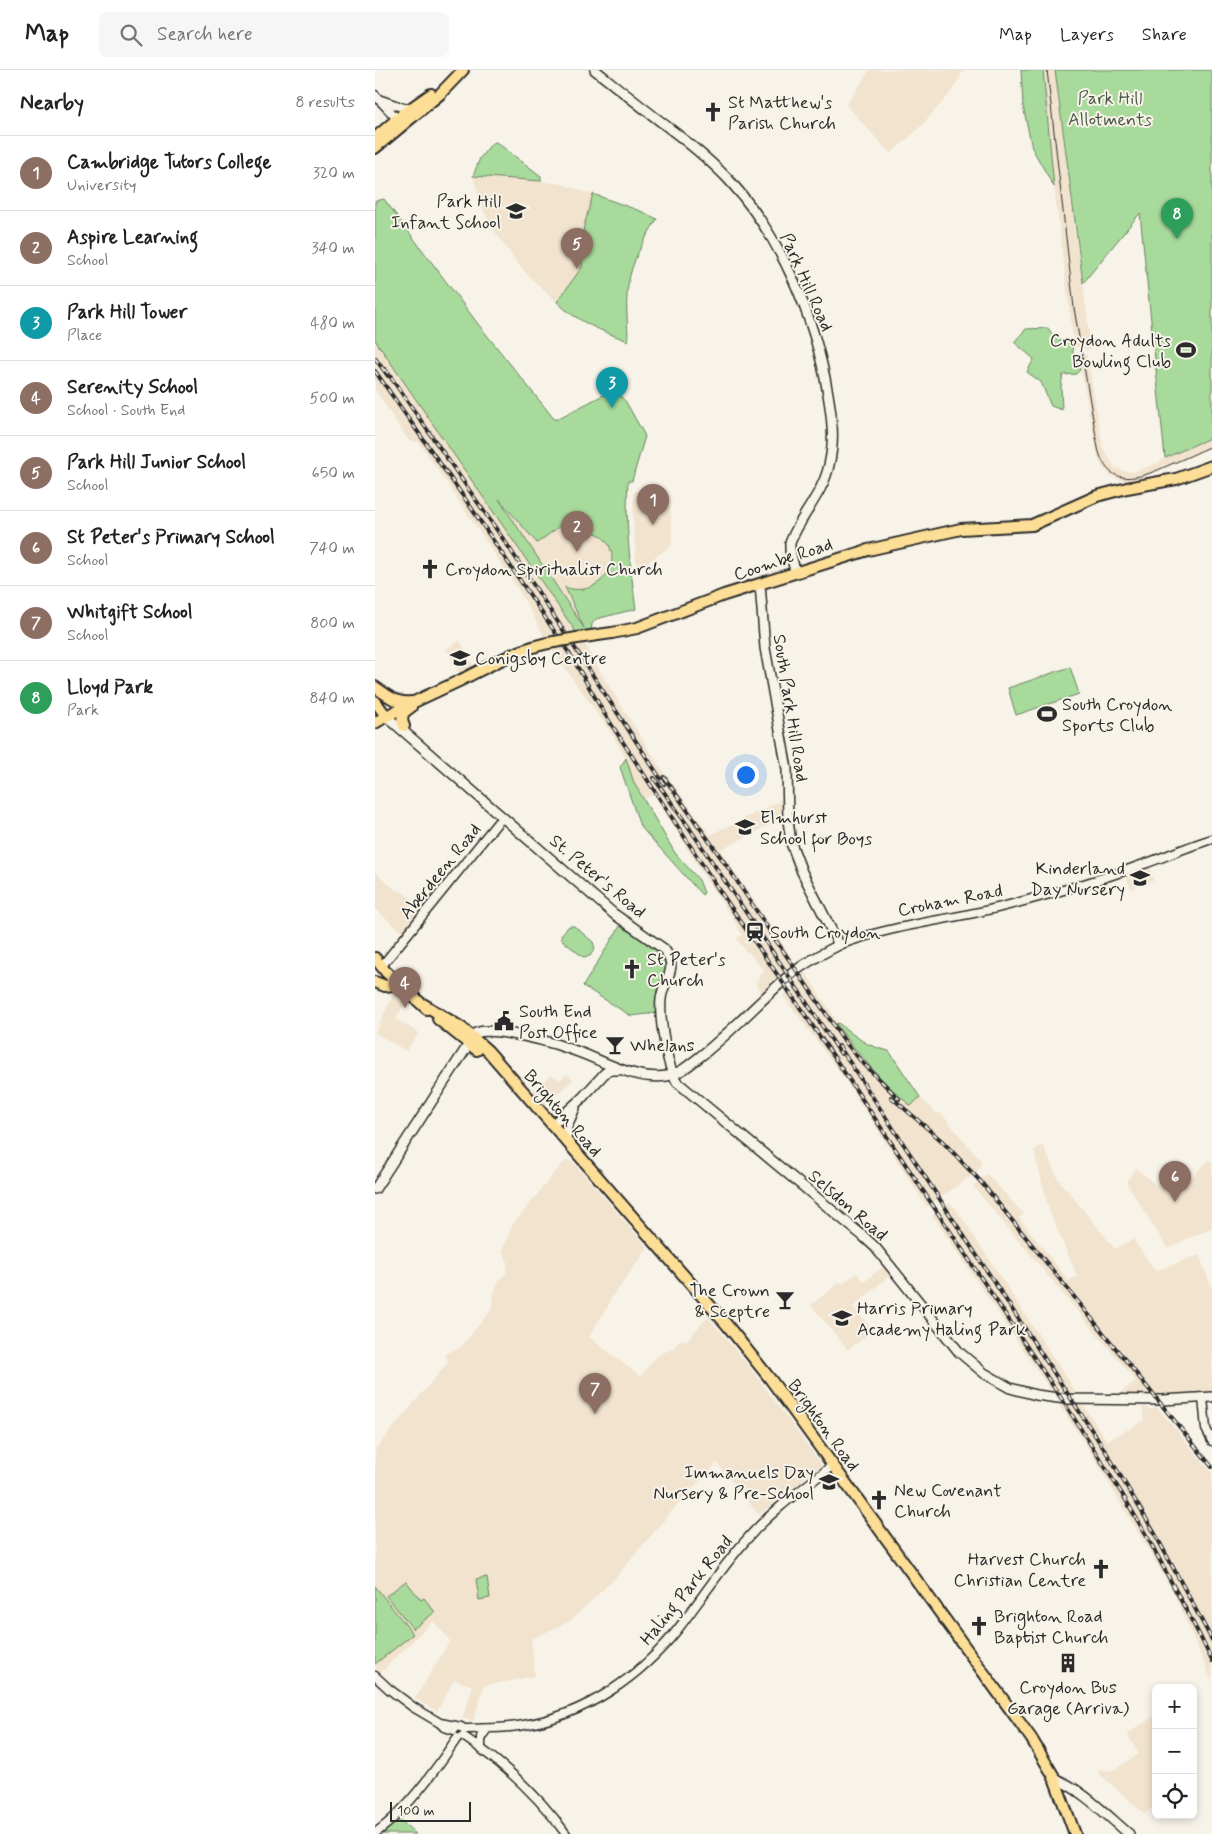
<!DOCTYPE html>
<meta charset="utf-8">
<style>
body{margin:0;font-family:Mynerve,sans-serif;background:#f6f6f6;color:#222}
.controls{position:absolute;right:15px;bottom:15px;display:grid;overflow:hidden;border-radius:8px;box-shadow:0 2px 8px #0003}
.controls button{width:45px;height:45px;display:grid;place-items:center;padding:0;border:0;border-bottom:1px solid #e0e0e0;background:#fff;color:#222;font:25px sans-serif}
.scale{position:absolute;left:15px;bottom:12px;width:81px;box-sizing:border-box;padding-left:5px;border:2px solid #2b2b2b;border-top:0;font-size:14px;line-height:18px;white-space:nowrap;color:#2b2b2b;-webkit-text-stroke:4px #f7f3e8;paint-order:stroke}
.you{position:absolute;left:370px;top:704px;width:18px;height:18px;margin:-12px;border:4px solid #fff;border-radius:50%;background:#1a73e8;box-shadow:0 0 0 8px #1a73e833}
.badge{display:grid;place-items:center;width:32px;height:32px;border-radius:50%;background:#2b2b2b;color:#fff;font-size:16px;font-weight:700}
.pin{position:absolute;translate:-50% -41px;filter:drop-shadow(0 1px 2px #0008)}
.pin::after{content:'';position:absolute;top:26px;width:18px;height:15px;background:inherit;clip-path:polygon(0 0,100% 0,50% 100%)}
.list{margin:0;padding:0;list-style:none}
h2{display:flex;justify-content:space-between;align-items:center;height:65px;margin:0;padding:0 20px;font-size:21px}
h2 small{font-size:16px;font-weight:400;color:#767676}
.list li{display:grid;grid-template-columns:32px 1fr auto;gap:15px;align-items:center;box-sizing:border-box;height:75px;padding:0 20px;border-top:1px solid #e0e0e0}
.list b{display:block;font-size:19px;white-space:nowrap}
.list p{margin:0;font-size:16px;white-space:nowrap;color:#767676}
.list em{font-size:16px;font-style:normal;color:#767676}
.icon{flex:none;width:28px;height:28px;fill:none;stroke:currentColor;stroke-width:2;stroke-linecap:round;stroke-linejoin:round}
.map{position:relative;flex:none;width:837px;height:1764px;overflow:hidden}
header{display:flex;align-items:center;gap:30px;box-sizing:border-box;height:70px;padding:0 25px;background:#fff;border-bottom:1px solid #e0e0e0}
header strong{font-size:24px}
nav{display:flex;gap:28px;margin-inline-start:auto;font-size:18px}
.search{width:350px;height:45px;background:#f6f6f6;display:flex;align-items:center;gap:12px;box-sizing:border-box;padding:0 18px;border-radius:8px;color:#767676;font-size:19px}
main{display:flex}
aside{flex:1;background:#fff}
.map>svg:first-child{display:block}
.built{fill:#f1e3ce}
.green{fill:#a8da9b;stroke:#6a8263;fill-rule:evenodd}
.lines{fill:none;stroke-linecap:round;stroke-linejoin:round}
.tertiary-casing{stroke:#2b2b2b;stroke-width:11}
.secondary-casing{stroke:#2b2b2b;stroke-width:12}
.primary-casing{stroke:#2b2b2b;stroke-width:14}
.trunk-casing{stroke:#2b2b2b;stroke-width:14}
.tertiary{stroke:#f7f3e8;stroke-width:8}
.secondary{stroke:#f7f3e8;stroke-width:9}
.primary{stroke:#fcde96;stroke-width:10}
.trunk{stroke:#fcde96;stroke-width:10}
.tram{stroke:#2b2b2b;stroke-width:1}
.rail-casing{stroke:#2b2b2b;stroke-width:4}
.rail{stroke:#f7f3e8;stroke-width:2;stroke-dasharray:5.5;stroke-linecap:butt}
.primary-bridge-casing{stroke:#2b2b2b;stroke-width:14;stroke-linecap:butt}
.primary-bridge{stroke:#fcde96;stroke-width:10}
.labels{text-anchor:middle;stroke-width:4;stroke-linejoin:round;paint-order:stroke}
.park-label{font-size:18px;fill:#4a5747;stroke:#f7f3e8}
.poi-label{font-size:18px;fill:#2b2b2b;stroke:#f7f3e8;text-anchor:start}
.street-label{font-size:18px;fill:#2b2b2b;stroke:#f7f3e8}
</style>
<header>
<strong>Map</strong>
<div class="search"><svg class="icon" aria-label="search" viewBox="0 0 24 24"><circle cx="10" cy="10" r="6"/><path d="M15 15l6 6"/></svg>Search here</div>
<nav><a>Map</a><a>Layers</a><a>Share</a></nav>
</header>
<main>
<aside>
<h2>Nearby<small>8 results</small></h2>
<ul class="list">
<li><span class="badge" style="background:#8d6e63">1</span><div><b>Cambridge Tutors College</b><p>University</p></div><em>320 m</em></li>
<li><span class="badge" style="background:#8d6e63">2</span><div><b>Aspire Learning</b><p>School</p></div><em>340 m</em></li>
<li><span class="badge" style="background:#0f9aa8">3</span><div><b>Park Hill Tower</b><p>Place</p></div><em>480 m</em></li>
<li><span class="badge" style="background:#8d6e63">4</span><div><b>Serenity School</b><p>School · South End</p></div><em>500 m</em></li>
<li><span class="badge" style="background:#8d6e63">5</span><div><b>Park Hill Junior School</b><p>School</p></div><em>650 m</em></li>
<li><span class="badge" style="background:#8d6e63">6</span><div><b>St Peter's Primary School</b><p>School</p></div><em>740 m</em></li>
<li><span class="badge" style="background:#8d6e63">7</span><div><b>Whitgift School</b><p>School</p></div><em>800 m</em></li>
<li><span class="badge" style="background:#2e9e5b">8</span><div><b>Lloyd Park</b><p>Park</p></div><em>840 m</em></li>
</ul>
</aside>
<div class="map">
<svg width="837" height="1764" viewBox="0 0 837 1764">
<rect width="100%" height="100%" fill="#f7f3e8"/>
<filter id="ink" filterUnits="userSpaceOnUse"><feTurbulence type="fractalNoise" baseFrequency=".02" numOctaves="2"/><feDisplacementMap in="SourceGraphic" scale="10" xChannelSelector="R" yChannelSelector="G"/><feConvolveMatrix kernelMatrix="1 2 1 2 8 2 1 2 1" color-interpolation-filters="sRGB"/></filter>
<g filter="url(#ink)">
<!-- built -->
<path class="built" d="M 495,0 L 589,0 L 574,25 L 547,55 L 516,84 L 471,35 Z
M 668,0 L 680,0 L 700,165 L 708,213 L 716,280 L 699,277 L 679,117 Z
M 98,106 L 166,111 L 187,114 L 268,142 L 282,149 L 268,171 L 260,190 L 253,216 L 253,271 L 217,257 L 193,242 L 153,205 L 143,194 L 116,156 L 105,132 Z
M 0,248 L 16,254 L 57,310 L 161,472 L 189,452 L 207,465 L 221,463 L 235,476 L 237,489 L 234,503 L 223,514 L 208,519 L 196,519 L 191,518 L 211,562 L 169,568 L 166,560 L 143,519 L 44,372 L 34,371 L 0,320 Z
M 703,285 L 712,285 L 728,378 L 740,398 L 749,401 L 759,402 L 783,393 L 790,388 L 837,367 L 837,377 L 765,409 L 750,411 L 736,406 L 728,398 L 723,387 Z
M 283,414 L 285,418 L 280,421 L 286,421 L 290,426 L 294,426 L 297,461 L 297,475 L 262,500 L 258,452 L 259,422 Z
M 85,571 L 99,597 L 85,605 L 71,579 Z
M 209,572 L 230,610 L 283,694 L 335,765 L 407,730 L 406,749 L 345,780 L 420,893 L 388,923 L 380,913 L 390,900 L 381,892 L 374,882 L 372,883 L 362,869 L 367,865 L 356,845 L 339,822 L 279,724 L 269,729 L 259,713 L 251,688 L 237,664 L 175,577 Z
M 775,797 L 779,810 L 756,819 L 751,806 Z
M 0,802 L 23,822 L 25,820 L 48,838 L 28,863 L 0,839 Z
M 430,902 L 463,953 L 489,973 L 536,1036 L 545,1027 L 562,1044 L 565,1042 L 606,1091 L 605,1097 L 596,1106 L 552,1137 L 468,1006 L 408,926 Z
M 18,926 L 30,932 L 21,949 L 44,963 L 31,981 L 0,963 Z
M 192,1004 L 198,1010 L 169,1035 L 157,1021 L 176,1005 L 185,1010 Z
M 668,1075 L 683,1109 L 740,1179 L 758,1169 L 780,1201 L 824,1185 L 837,1218 L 837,1322 L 797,1325 L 796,1327 L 744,1326 L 744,1324 L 761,1311 L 598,1116 L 612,1104 L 649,1144 L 644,1148 L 694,1211 L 702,1206 L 674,1140 L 659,1080 Z
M 193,1090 L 199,1093 L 273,1178 L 235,1230 L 234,1234 L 214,1267 L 266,1307 L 278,1290 L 287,1283 L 298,1279 L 304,1270 L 312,1270 L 333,1247 L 373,1295 L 447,1395 L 384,1445 L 342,1393 L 307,1429 L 240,1508 L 195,1551 L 156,1569 L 160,1606 L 109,1616 L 98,1651 L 87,1648 L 98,1616 L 79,1610 L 62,1641 L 40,1629 L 75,1571 L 58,1551 L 5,1603 L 0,1597 L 0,1380 L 73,1292 L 70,1284 L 85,1278 L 118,1238 L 119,1223 L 124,1210 L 131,1203 L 133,1193 L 127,1181 L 138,1154 L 187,1094 Z
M 833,1090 L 837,1092 L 837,1159 L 811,1169 L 793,1179 L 751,1112 L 761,1098 L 781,1115 L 799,1093 L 817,1108 Z
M 574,1133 L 580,1137 L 702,1324 L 678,1324 L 557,1145 Z
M 509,1196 L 516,1204 L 478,1237 L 498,1260 L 473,1280 L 436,1235 L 465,1212 L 467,1214 L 482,1203 L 489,1212 Z
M 683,1333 L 707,1333 L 732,1371 L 769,1351 L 767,1335 L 776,1340 L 781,1336 L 837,1403 L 837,1611 L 798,1521 L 713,1378 Z
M 781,1645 L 781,1708 L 779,1709 L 781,1711 L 781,1734 L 770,1744 L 724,1704 L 723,1699 L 737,1701 L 764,1684 L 752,1664 Z"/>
<!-- green -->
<path class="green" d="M 646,0 L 668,0 L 679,117 L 657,78 L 648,36 Z
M 680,0 L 837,0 L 837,367 L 790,388 L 765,143 L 708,213 Z
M 121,72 L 166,106 L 166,111 L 98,106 L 105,88 L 117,73 Z
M 218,124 L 268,142 L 282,149 C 269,170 256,192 253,216 C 250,234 253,253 253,271 C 227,261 202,252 182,232 L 207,197 L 206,175 L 209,156 Z
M 9,129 L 103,254 L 180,350 L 238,320 L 241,321 L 251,332 L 270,366 L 257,411 L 253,411 C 250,453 255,497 261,539 L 221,549 L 217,554 L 216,561 L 201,562 L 0,270 L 0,131 ZM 124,429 L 162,473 L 189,453 C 200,470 205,462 221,463 C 257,483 226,531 190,517 L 209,558 Z
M 673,258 C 680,268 684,274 697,270 L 698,283 L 702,289 L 705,300 L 701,304 L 688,305 L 686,316 L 687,340 L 676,336 L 666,312 L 652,302 L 659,289 L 639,272 L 651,259 Z
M 695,597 L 704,624 L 641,645 L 633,618 Z
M 251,688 L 259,713 L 300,783 L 324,810 L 329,823 L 327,825 L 265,756 L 245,697 Z
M 194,856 L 199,856 L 218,872 L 220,878 L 215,886 L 208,887 L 187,870 L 186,865 Z
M 245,856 C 261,867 299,880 289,905 C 283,920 279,926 281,943 L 256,946 L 208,916 Z
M 463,953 C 482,967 490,976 514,981 L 545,1027 L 536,1036 C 507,1012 483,984 461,954 Z
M 112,1507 L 115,1528 L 104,1530 L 101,1509 Z
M 31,1511 L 46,1530 L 49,1528 L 60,1542 L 38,1559 L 11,1526 Z
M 0,1516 L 38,1564 L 0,1594 Z
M 23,1748 L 41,1764 L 6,1764 Z"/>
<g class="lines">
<defs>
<path id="tertiary" d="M 0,25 L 24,51
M 6,30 L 29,38 L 36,38
M 464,875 C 519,854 578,850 634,835 C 680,823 725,810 769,794 C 792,786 814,776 837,769
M 6,897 L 123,752 L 129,748
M 828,1328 L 831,1359 L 837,1371
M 0,1606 L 14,1619 L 38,1637 L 65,1653 L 69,1657 L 79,1660
M 65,1653 L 86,1657 L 89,1659 C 109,1658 129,1659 149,1655 C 210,1645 265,1607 303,1559 C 326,1529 347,1497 372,1469 C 397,1440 429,1418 458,1395
M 88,1666 C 128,1693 163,1725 191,1764
M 106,1678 L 106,1667 L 112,1659
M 0,1763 C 30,1743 62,1698 82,1668"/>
<path id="secondary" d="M 220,0 C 244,19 269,39 294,58 C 315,74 336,91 354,110 C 407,168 440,248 453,324 C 457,348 460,371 454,395 C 448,424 425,446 415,473 L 415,480 L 420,501
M 11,646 L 239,844 L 289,879 C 305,900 288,909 286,929 C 284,948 292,997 302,1012 L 488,1166 L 500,1177 L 584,1282 L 609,1303 L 635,1318 L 661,1325 L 691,1329 L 788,1330 L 837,1327
M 177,1055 L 207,1028 L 230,1003 L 236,1000 L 243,1000
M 191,1071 L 192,1056 L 200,1038
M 0,1119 L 101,963 C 111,959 121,962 131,963 C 151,966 179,973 198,980 C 228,990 259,1011 292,1006 C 304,1004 313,996 322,989 C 353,965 380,936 409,910 C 426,895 444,885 464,875 L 427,802 L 416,773 L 413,750 L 412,699 L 390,578 L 385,514
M 680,1709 C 703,1716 735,1748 754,1764"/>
<path id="primary" d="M 202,568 L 237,563 L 262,558 L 349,525 L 493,480 L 586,459 L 657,455 L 722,426 L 752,418 L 801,409 L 837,396
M 0,617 C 12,625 21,634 36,632
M 0,631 L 11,646
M 0,653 C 27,636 57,624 86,610 C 116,595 146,577 179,572
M 29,656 L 27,651 L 28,643 L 36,637
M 0,888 L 11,902 L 52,939
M 0,912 L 10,916 L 24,914
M 48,934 L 87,958 L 113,981 L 352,1255 L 396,1310 L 656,1668 L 678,1705 L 700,1764
M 63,949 L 102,980"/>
<path id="trunk" d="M 0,68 L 29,43 L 56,24
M 0,78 L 65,24 L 88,0"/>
</defs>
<!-- tertiary casing -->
<use href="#tertiary" class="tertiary-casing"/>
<!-- secondary casing -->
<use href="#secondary" class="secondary-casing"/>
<!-- primary casing -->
<use href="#primary" class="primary-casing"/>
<!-- trunk casing -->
<use href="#trunk" class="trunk-casing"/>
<!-- tertiary -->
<use href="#tertiary" class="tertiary"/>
<!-- secondary -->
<use href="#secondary" class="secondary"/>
<!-- primary -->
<use href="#primary" class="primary"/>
<!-- trunk -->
<use href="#trunk" class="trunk"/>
<!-- tram -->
<path class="tram" d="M 672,0 L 699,238 L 723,378 C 733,421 766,408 794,395 C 809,389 823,382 837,376"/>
<defs>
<path id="rail" d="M 0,288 L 13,306
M 10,299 L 133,476 L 289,714
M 0,301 L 95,436 L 198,589 L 229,643 L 342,817 L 459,987 L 690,1334 L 749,1427 L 774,1470 L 826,1568 L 837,1591
M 289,707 L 354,799 L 400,869 L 471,973 L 485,990 L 524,1029
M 279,708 L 315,759 L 466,984
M 464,976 L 733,1385 L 779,1462 L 837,1570
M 516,1027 L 567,1071 L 606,1112 L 837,1397"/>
</defs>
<!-- rail casing -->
<use href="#rail" class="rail-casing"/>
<!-- rail -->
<use href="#rail" class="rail"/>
<defs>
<path id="primary-bridge" d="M 179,572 L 202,568"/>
</defs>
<!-- primary-bridge casing -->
<use href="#primary-bridge" class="primary-bridge-casing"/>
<!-- primary-bridge -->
<use href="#primary-bridge" class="primary-bridge"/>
</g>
</g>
<!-- icons -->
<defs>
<symbol id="church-bare" viewBox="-9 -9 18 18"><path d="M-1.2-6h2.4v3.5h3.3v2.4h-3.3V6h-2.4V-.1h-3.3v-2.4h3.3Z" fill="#2b2b2b" stroke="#f7f3e8" stroke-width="2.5" paint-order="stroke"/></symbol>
<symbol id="school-bare" viewBox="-9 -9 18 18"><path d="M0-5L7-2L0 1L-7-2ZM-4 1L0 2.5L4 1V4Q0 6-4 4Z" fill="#2b2b2b" stroke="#f7f3e8" stroke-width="2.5" paint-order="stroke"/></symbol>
<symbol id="stadium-bare" viewBox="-9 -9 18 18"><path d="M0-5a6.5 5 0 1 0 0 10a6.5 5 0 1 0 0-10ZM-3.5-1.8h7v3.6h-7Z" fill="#2b2b2b" stroke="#f7f3e8" stroke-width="2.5" paint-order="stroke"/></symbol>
<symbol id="station-bare" viewBox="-9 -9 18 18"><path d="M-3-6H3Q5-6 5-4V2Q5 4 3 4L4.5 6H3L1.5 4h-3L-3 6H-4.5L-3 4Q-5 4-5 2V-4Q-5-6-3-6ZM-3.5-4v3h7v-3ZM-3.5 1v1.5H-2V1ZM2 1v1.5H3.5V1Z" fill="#2b2b2b" stroke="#f7f3e8" stroke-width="2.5" paint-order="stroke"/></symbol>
<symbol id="civic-bare" viewBox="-9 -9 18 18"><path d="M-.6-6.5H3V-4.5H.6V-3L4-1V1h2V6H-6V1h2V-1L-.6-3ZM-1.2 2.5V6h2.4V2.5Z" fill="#2b2b2b" stroke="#f7f3e8" stroke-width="2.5" paint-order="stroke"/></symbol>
<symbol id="bar-bare" viewBox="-9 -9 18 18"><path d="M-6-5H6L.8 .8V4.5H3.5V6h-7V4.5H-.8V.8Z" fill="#2b2b2b" stroke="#f7f3e8" stroke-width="2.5" paint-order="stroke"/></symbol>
<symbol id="building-bare" viewBox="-9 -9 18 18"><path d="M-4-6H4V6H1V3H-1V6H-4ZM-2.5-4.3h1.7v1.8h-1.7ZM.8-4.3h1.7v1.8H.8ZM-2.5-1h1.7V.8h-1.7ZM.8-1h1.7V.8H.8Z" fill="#2b2b2b" stroke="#f7f3e8" stroke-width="2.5" paint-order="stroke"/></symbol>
</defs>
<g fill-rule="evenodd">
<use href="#church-bare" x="324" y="28" width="28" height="28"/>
<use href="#school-bare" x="127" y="127" width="28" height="28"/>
<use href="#stadium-bare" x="797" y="266" width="28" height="28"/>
<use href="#church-bare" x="41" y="485" width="28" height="28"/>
<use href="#school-bare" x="71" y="574" width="28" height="28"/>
<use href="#stadium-bare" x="658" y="630" width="28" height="28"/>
<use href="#school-bare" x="356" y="743" width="28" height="28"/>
<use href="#school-bare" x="751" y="794" width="28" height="28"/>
<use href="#station-bare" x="366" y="848" width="28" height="28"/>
<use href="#church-bare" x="243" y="885" width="28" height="28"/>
<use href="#civic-bare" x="115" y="937" width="28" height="28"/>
<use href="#bar-bare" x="226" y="961" width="28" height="28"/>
<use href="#bar-bare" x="396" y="1216" width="28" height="28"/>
<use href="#school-bare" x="453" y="1234" width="28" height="28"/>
<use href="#school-bare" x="440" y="1398" width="28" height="28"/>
<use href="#church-bare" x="490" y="1416" width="28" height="28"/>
<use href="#church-bare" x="712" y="1485" width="28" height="28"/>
<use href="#church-bare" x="590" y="1542" width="28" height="28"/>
<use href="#building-bare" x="679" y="1579" width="28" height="28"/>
</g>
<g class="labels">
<!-- park labels -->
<g class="park-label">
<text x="735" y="34">Park Hill<tspan x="735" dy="21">Allotments</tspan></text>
</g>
<!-- poi labels -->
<g class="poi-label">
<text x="353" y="38">St Matthew's<tspan x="353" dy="21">Parish Church</tspan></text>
<text x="126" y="137" text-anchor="end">Park Hill<tspan x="126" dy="21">Infant School</tspan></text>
<text x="796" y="276" text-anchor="end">Croydon Adults<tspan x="796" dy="21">Bowling Club</tspan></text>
<text x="70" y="505">Croydon Spiritualist Church</text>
<text x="100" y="594">Conigsby Centre</text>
<text x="687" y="640">South Croydon<tspan x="687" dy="21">Sports Club</tspan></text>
<text x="385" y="753">Elmhurst<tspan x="385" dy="21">School for Boys</tspan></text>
<text x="750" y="804" text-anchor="end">Kinderland<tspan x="750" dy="21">Day Nursery</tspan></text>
<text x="395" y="868">South Croydon</text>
<text x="272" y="895">St Peter's<tspan x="272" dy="21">Church</tspan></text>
<text x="144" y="947">South End<tspan x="144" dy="21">Post Office</tspan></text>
<text x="255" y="981">Whelans</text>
<text x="395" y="1226" text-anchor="end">The Crown<tspan x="395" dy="21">&amp; Sceptre</tspan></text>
<text x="482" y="1244">Harris Primary<tspan x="482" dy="21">Academy Haling Park</tspan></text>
<text x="439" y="1408" text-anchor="end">Immanuels Day<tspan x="439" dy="21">Nursery &amp; Pre-School</tspan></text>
<text x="519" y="1426">New Covenant<tspan x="519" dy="21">Church</tspan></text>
<text x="711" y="1495" text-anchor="end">Harvest Church<tspan x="711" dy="21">Christian Centre</tspan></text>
<text x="619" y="1552">Brighton Road<tspan x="619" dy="21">Baptist Church</tspan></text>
<text x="693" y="1623" text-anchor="middle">Croydon Bus<tspan x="693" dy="21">Garage (Arriva)</tspan></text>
</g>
<!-- street labels -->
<g class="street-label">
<text transform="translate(432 212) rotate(66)" y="6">Park Hill Road</text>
<text transform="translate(408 489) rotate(-18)" y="6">Coombe Road</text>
<text transform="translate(416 638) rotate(81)" y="6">South Park Hill Road</text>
<text transform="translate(65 801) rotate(-51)" y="6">Aberdeen Road</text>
<text transform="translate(223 806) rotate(40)" y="6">St. Peter's Road</text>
<text transform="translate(575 830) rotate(-11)" y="6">Croham Road</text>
<text transform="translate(188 1043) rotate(49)" y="6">Brighton Road</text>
<text transform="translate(473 1135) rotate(41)" y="6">Selsdon Road</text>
<text transform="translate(449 1355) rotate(54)" y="6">Brighton Road</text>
<text transform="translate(311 1520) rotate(-51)" y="6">Haling Park Road</text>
</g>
</g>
</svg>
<div class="controls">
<button>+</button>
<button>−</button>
<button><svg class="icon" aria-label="locate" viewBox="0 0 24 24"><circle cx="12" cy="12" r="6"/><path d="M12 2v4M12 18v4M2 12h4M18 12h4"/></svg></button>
</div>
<div class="scale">100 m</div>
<div class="you"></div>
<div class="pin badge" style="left:278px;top:455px;background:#8d6e63">1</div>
<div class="pin badge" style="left:202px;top:482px;background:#8d6e63">2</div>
<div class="pin badge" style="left:237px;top:338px;background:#0f9aa8">3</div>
<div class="pin badge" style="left:30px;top:938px;background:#8d6e63">4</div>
<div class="pin badge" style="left:202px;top:199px;background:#8d6e63">5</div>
<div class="pin badge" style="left:800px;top:1132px;background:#8d6e63">6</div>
<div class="pin badge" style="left:220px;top:1344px;background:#8d6e63">7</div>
<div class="pin badge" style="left:802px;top:169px;background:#2e9e5b">8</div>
</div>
</main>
